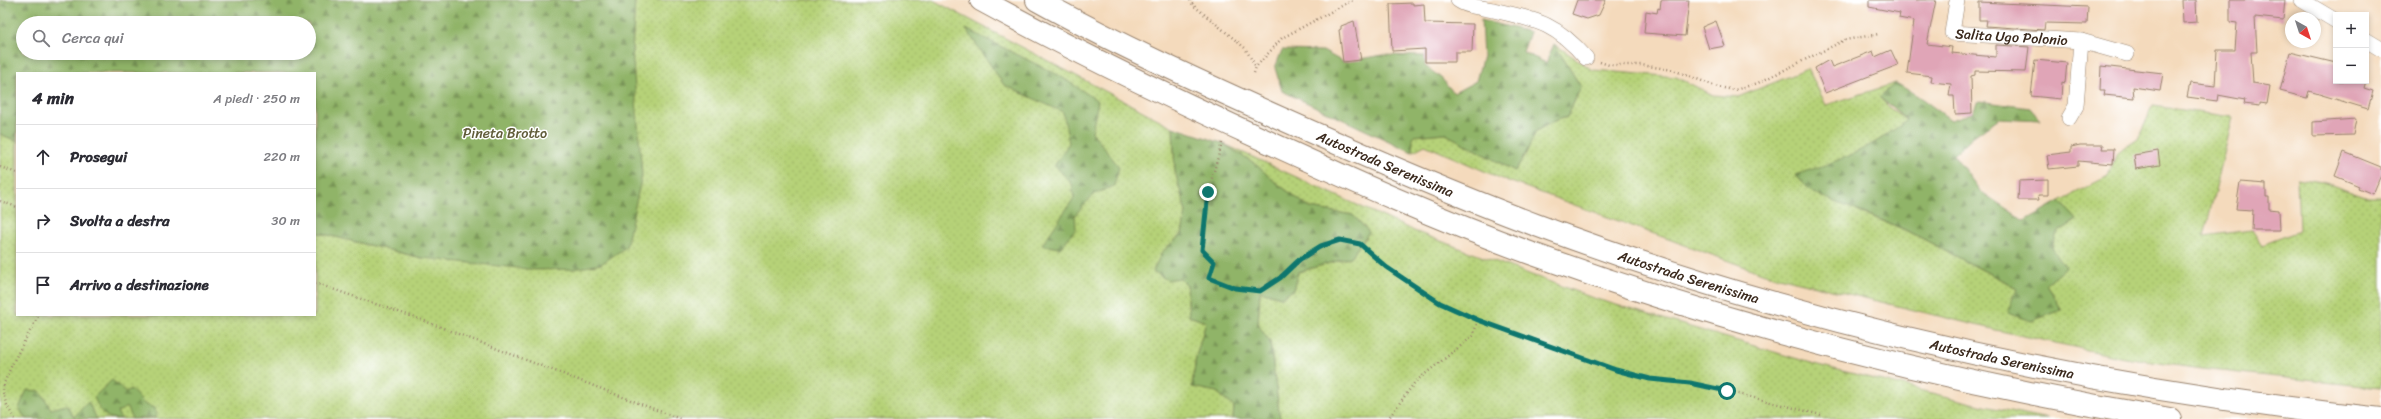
<!DOCTYPE html>
<html lang="it">
<meta charset="utf-8">
<style>
body{margin:0;font-family:Sriracha,sans-serif;background:#f7f7f7;color:#2b2b33}
.controls{position:absolute;right:12px;top:12px;display:grid;overflow:hidden;border-radius:0px;box-shadow:0 2px 6px #0003}
.controls button{width:36px;height:36px;display:grid;place-items:center;padding:0;border:0;border-bottom:1px solid #e1e1e2;background:#fff;color:#2b2b33;font:20px sans-serif}
.compass{position:absolute;left:2285px;top:12px;width:36px;height:36px;border-radius:50%;background:#fff;box-shadow:0 2px 6px #0003;rotate:141deg}
.stop{position:absolute;width:12px;height:12px;margin:-9px;border:3px solid #0f766e;border-radius:50%;background:#fff}
.stop.end{background:#0f766e;border-color:#fff;box-shadow:0 1px 4px #0008}
.list{margin:0;padding:0;list-style:none}
h2{display:flex;justify-content:space-between;align-items:center;height:52px;margin:0;padding:0 16px;font-size:17px}
h2 small{font-size:13px;font-weight:400;color:#7c7c81}
.list li{display:grid;grid-template-columns:26px 1fr auto;gap:12px;align-items:center;box-sizing:border-box;height:64px;padding:0 16px;border-top:1px solid #e1e1e2}
.list b{display:block;font-size:15px;white-space:nowrap}
.list em{font-size:13px;font-style:normal;color:#7c7c81}
.icon{flex:none;width:22px;height:22px;fill:none;stroke:currentColor;stroke-width:2;stroke-linecap:round;stroke-linejoin:round}
.map{position:relative;flex:none;width:2381px;height:419px;overflow:hidden}
.search{position:absolute;background:#fff;box-shadow:0 2px 6px #0003;left:16px;top:16px;width:300px;height:44px;display:flex;align-items:center;gap:10px;box-sizing:border-box;padding:0 14px;border-radius:22px;color:#7c7c81;font-size:15px}
.panel{position:absolute;background:#fff;box-shadow:0 2px 6px #0003;left:16px;top:72px;width:300px;height:244px;border-radius:0px}
.map>svg:first-child{display:block}
.green{fill:url(#green-dots);stroke:#787e4b}
.forest{fill:url(#forest-firs);stroke:#666f43;fill-rule:evenodd}
.building{fill:#e0a5b7}
.lines{fill:none;stroke-linecap:round;stroke-linejoin:round}
.minor-casing{stroke:#98826d;stroke-width:16}
.motorway-casing{stroke:#98826d;stroke-width:24}
.path{stroke:#98826d;stroke-width:2.5;stroke-dasharray:1 3;stroke-linecap:butt}
.minor{stroke:#fff;stroke-width:15}
.motorway{stroke:#fff;stroke-width:22}
.route{stroke:#0f766e;stroke-width:5}
.labels{text-anchor:middle;stroke-width:3;stroke-linejoin:round;paint-order:stroke}
.street-label{font-size:14px;fill:#3b2a1e;stroke:#fff}
.park-label{font-size:14px;fill:#605c39;stroke:#fff}
</style>
<div class="map">
<svg width="2381" height="419" viewBox="0 0 2381 419">
<defs>
<pattern id="green-dots" width="8" height="8" patternUnits="userSpaceOnUse"><rect width="8" height="8" fill="#b6d278"/><path d="M2 2h.1M6 6h.1" fill="none" stroke="#9db467" stroke-width="1.8" stroke-linecap="round"/></pattern>
<pattern id="forest-firs" width="22" height="20" patternUnits="userSpaceOnUse"><rect width="22" height="20" fill="#90b468"/><path d="M5 1l3.5 6h-7zM16 11l3.5 6h-7z" fill="#779355"/></pattern>
</defs>
<rect width="100%" height="100%" fill="#fff"/>
<filter id="ink" filterUnits="userSpaceOnUse"><feTurbulence type="fractalNoise" baseFrequency=".025" numOctaves="2"/><feDisplacementMap in="SourceGraphic" scale="8" xChannelSelector="R" yChannelSelector="G"/><feConvolveMatrix kernelMatrix="1 2 1 2 8 2 1 2 1" color-interpolation-filters="sRGB"/></filter>
<filter id="wash" filterUnits="userSpaceOnUse"><feTurbulence type="fractalNoise" baseFrequency=".012" numOctaves="4" result="noise"/><feDisplacementMap in="SourceGraphic" scale="16" xChannelSelector="R" yChannelSelector="G"/><feGaussianBlur stdDeviation="0.9" result="paint"/><feColorMatrix in="noise" values="0 0 0 0 0 0 0 0 0 0 0 0 0 0 0 0 0 1.4 0 .05"/><feComposite in="paint" operator="in"/></filter>
<g filter="url(#wash)">
<rect width="100%" height="100%" fill="#f4dabc"/>
<!-- green -->
<path class="green" d="M 635,0 L 933,0 L 1173,127 L 1175,171 L 1186,212 L 1182,234 L 1162,252 L 1187,285 L 1189,316 L 1206,322 L 1196,357 L 1192,386 L 1217,392 L 1234,407 L 1233,419 L 0,419 L 0,134 L 17,141 L 17,315 L 315,315 L 315,232 L 422,258 L 632,50 Z
M 1554,44 L 1593,70 L 1676,77 L 1713,95 L 1738,97 L 1808,69 L 1826,105 L 1896,83 L 1879,97 L 1892,110 L 1908,119 C 1875,148 1837,162 1796,175 L 1859,212 L 1906,230 L 2017,288 L 2031,321 L 2062,310 L 2046,284 L 2052,248 L 2057,233 L 2077,220 L 2060,201 L 2108,176 L 2117,153 L 2138,139 L 2153,106 L 2233,117 L 2204,236 L 2252,230 L 2262,245 L 2299,231 L 2297,178 L 2323,182 L 2368,198 L 2381,198 L 2381,388 L 2202,369 L 2124,358 L 1996,330 L 1762,273 L 1500,178 L 1425,145 L 1412,152 L 1413,136 L 1444,133 L 1515,171 L 1526,153 L 1536,131 L 1554,121 L 1567,117 L 1581,87 Z
M 1222,143 L 1414,231 L 1593,298 L 1818,365 L 1980,405 L 2049,419 L 1280,419 L 1270,342 L 1258,325 L 1260,291 L 1281,297 L 1293,290 L 1298,272 L 1351,257 L 1369,232 L 1353,215 L 1310,208 L 1274,181 L 1254,163 Z"/>
<!-- forest -->
<path class="forest" d="M 0,0 L 635,0 L 632,50 L 642,175 L 626,247 L 601,264 L 574,269 L 537,270 L 422,258 L 315,232 L 315,73 L 17,73 L 17,141 L 0,134 ZM 23,23 L 309,23 L 309,53 L 23,53 Z
M 1481,20 L 1530,32 L 1523,52 L 1546,63 L 1554,44 L 1581,87 L 1567,117 L 1554,121 L 1536,131 L 1526,153 L 1515,171 L 1444,133 L 1413,136 L 1412,152 L 1282,91 L 1275,68 L 1282,50 L 1323,51 L 1343,62 L 1382,55 L 1425,56 L 1425,66 L 1441,78 L 1454,93 L 1476,81 L 1483,56 Z
M 966,29 L 1060,76 L 1098,101 L 1092,132 L 1119,167 L 1114,186 L 1094,194 L 1075,215 L 1076,229 L 1060,248 L 1042,245 L 1074,198 L 1072,184 L 1055,165 L 1069,143 L 1063,112 L 1004,85 Z
M 1896,83 L 1921,98 L 1951,120 L 1972,113 L 1979,101 L 2030,108 L 2040,120 L 1999,118 L 1972,137 L 1954,155 L 1980,191 L 2025,221 L 2060,201 L 2077,220 L 2057,233 L 2052,248 L 2066,267 L 2046,284 L 2062,310 L 2031,321 L 2007,313 L 2017,288 L 1906,230 L 1813,193 L 1795,175 C 1836,162 1875,148 1907,119 L 1879,97 Z
M 1173,127 L 1222,143 L 1254,163 L 1274,181 L 1310,208 L 1353,215 L 1369,232 L 1351,257 L 1298,272 L 1293,290 L 1281,297 L 1260,291 L 1258,325 L 1270,342 L 1280,419 L 1233,419 L 1234,407 L 1217,392 L 1192,387 L 1196,357 L 1206,322 L 1189,316 L 1187,285 L 1180,278 L 1167,280 L 1153,271 L 1162,252 L 1182,234 L 1186,212 L 1175,171 Z
M 112,380 L 126,392 L 131,389 L 144,404 L 154,408 L 157,417 L 132,419 L 128,407 L 117,412 L 121,419 C 104,419 100,412 94,397 Z
M 27,390 L 40,391 L 51,409 L 67,405 L 74,417 L 88,402 L 97,419 L 26,419 L 19,408 Z"/>
<g id="blocks">
<!-- building -->
<path class="building" d="M 1577,0 L 1606,0 L 1599,15 L 1587,19 L 1572,14 Z
M 1661,0 L 1689,0 L 1685,36 L 1644,33 L 1646,11 L 1657,13 L 1658,8 L 1660,9 Z
M 1869,0 L 1936,0 L 1927,44 L 1952,47 L 1951,53 L 1996,57 L 1996,45 L 2029,47 L 2026,72 L 1975,71 L 1975,75 L 1971,76 L 1972,113 L 1955,114 L 1954,96 L 1949,96 L 1951,84 L 1931,82 L 1932,76 L 1907,73 L 1914,21 L 1899,18 L 1900,13 L 1869,7 Z
M 2182,0 L 2196,0 L 2197,22 L 2183,23 Z
M 2230,0 L 2285,0 L 2283,20 L 2255,17 L 2257,52 L 2251,52 L 2253,83 L 2270,86 L 2267,104 L 2260,103 L 2260,106 L 2244,104 L 2245,100 L 2218,95 L 2217,101 L 2187,97 L 2190,83 L 2215,86 L 2217,50 L 2235,50 L 2237,23 L 2230,22 Z
M 1979,2 L 2088,7 L 2087,24 L 2045,23 L 2044,30 L 1986,26 L 1987,20 L 1979,20 Z
M 1413,3 L 1413,5 L 1424,4 L 1425,23 L 1473,24 L 1472,52 L 1455,52 L 1455,62 L 1425,62 L 1425,49 L 1392,51 L 1390,4 Z
M 1354,21 L 1361,60 L 1343,62 L 1339,30 L 1341,29 L 1341,26 Z
M 1716,21 L 1725,46 L 1709,49 L 1702,27 Z
M 1891,50 L 1898,65 L 1825,93 L 1815,68 L 1829,60 L 1832,67 L 1873,51 L 1875,57 Z
M 2290,52 L 2336,63 L 2336,81 L 2366,81 L 2364,88 L 2373,91 L 2368,109 L 2309,91 L 2307,98 L 2280,91 Z
M 2035,60 L 2067,63 L 2065,83 L 2062,82 L 2061,99 L 2031,96 Z
M 2101,66 L 2163,73 L 2160,91 L 2133,87 L 2134,98 L 2104,95 L 2105,90 L 2100,90 Z
M 2356,119 L 2353,135 L 2313,136 L 2313,122 Z
M 2080,145 L 2103,145 L 2102,149 L 2114,149 L 2113,164 L 2078,161 L 2078,166 L 2049,169 L 2047,155 L 2071,152 L 2071,147 Z
M 2158,151 L 2160,165 L 2136,169 L 2134,155 Z
M 2344,152 L 2381,167 L 2381,175 L 2373,194 L 2358,188 L 2359,186 L 2335,176 Z
M 2048,180 L 2048,195 L 2038,195 L 2039,200 L 2018,200 L 2019,181 Z
M 2240,182 L 2266,184 L 2266,197 L 2269,197 L 2269,209 L 2279,210 L 2280,230 L 2252,230 L 2253,210 L 2236,209 Z"/>
</g>
</g>
<g filter="url(#ink)">
<use href="#blocks" fill-opacity="0" stroke="#98826d" stroke-width="1"/>
<g class="lines">
<defs>
<g id="minor">
<path d="M 1458,0 C 1466,6 1482,8 1493,10 C 1537,20 1556,23 1586,58"/>
<path id="s1" d="M 1957,0 L 1952,33 L 2081,41 L 2127,54"/>
<path d="M 2301,0 L 2336,21"/>
<path d="M 2366,40 L 2381,49"/>
<path d="M 2069,118 L 2076,106 L 2081,41"/>
</g>
<g id="motorway">
<path d="M 981,0 C 1074,51 1169,97 1266,141 C 1353,181 1440,220 1530,253 C 1737,328 1953,383 2170,419"/>
<path id="s2" d="M 1037,0 C 1116,44 1198,81 1280,118 C 1365,156 1450,193 1536,225 C 1808,327 2094,388 2381,419"/>
</g>
</defs>
<!-- minor casing -->
<use href="#minor" class="minor-casing"/>
<!-- motorway casing -->
<use href="#motorway" class="motorway-casing"/>
<!-- path -->
<path class="path" d="M 1190,0 L 1193,5 L 1245,48 L 1256,67
M 1600,62 L 1609,65 L 1641,65 L 1673,70 L 1718,87 L 1735,90 L 1758,83 L 1845,40 L 1879,34
M 1254,73 L 1256,67 L 1282,38 L 1353,0
M 1222,143 L 1208,192 L 1203,250 L 1214,263 L 1209,277 L 1235,288 L 1260,291 L 1321,246 L 1341,240 L 1360,244 L 1386,267 L 1441,303 L 1478,320 L 1473,336 L 1415,382 L 1388,419
M 0,167 L 17,173
M 0,201 L 17,207
M 315,283 L 422,320 L 680,419
M 1478,320 L 1617,371 L 1650,379 L 1690,383 L 1727,391 L 1821,415
M 15,419 C 9,410 4,401 3,391 C 3,376 31,330 39,315"/>
<!-- minor -->
<use href="#minor" class="minor"/>
<!-- motorway -->
<use href="#motorway" class="motorway"/>
</g>
</g>
<g class="lines" filter="url(#ink)">
<!-- route -->
<path class="route" d="M 1208,192 L 1202,250 L 1214,262 L 1209,278 L 1235,288 L 1260,291 L 1280,278 L 1300,259 L 1321,246 L 1340,240 L 1360,244 L 1386,267 L 1440,303 L 1478,320 L 1616,370 L 1650,379 L 1690,383 L 1727,391"/>
</g>
<g class="labels">
<!-- street labels -->
<g class="street-label">
<text dy="5" stroke="none"><textPath href="#s1" startOffset="93">Salita Ugo Polonio</textPath></text>
<text dy="5" stroke="none"><textPath href="#s2" startOffset="385">Autostrada Serenissima</textPath></text>
<text dy="5" stroke="none"><textPath href="#s2" startOffset="709">Autostrada Serenissima</textPath></text>
<text dy="5" stroke="none"><textPath href="#s2" startOffset="1033">Autostrada Serenissima</textPath></text>
</g>
<!-- park labels -->
<g class="park-label">
<text x="505" y="138">Pineta Brotto</text>
</g>
</g>
</svg>
<div class="controls">
<button>+</button>
<button>−</button>
</div>
<svg class="compass" viewBox="-18 -18 36 36"><path d="M0-13l5 13h-10z" fill="#e53935"/><path d="M0 13l5-13h-10z" fill="#7c7c81"/></svg>
<div class="stop" style="left:1727px;top:391px"></div>
<div class="stop end" style="left:1208px;top:192px"></div>
<div class="search"><svg class="icon" aria-label="search" viewBox="0 0 24 24"><circle cx="10" cy="10" r="6"/><path d="M15 15l6 6"/></svg>Cerca qui</div>
<section class="panel">
<h2>4 min<small>A piedi · 250 m</small></h2>
<ul class="list">
<li><svg class="icon" aria-label="ahead" viewBox="0 0 24 24"><path d="M12 20V5M6 11l6-6 6 6"/></svg><div><b>Prosegui</b></div><em>220 m</em></li>
<li><svg class="icon" aria-label="right" viewBox="0 0 24 24"><path d="M7 20v-9h11M14 6l5 5-5 5"/></svg><div><b>Svolta a destra</b></div><em>30 m</em></li>
<li><svg class="icon" aria-label="arrive" viewBox="0 0 24 24"><path d="M6 21V4h12l-3 4 3 4H6"/></svg><div><b>Arrivo a destinazione</b></div></li>
</ul>
</section>
</div>
